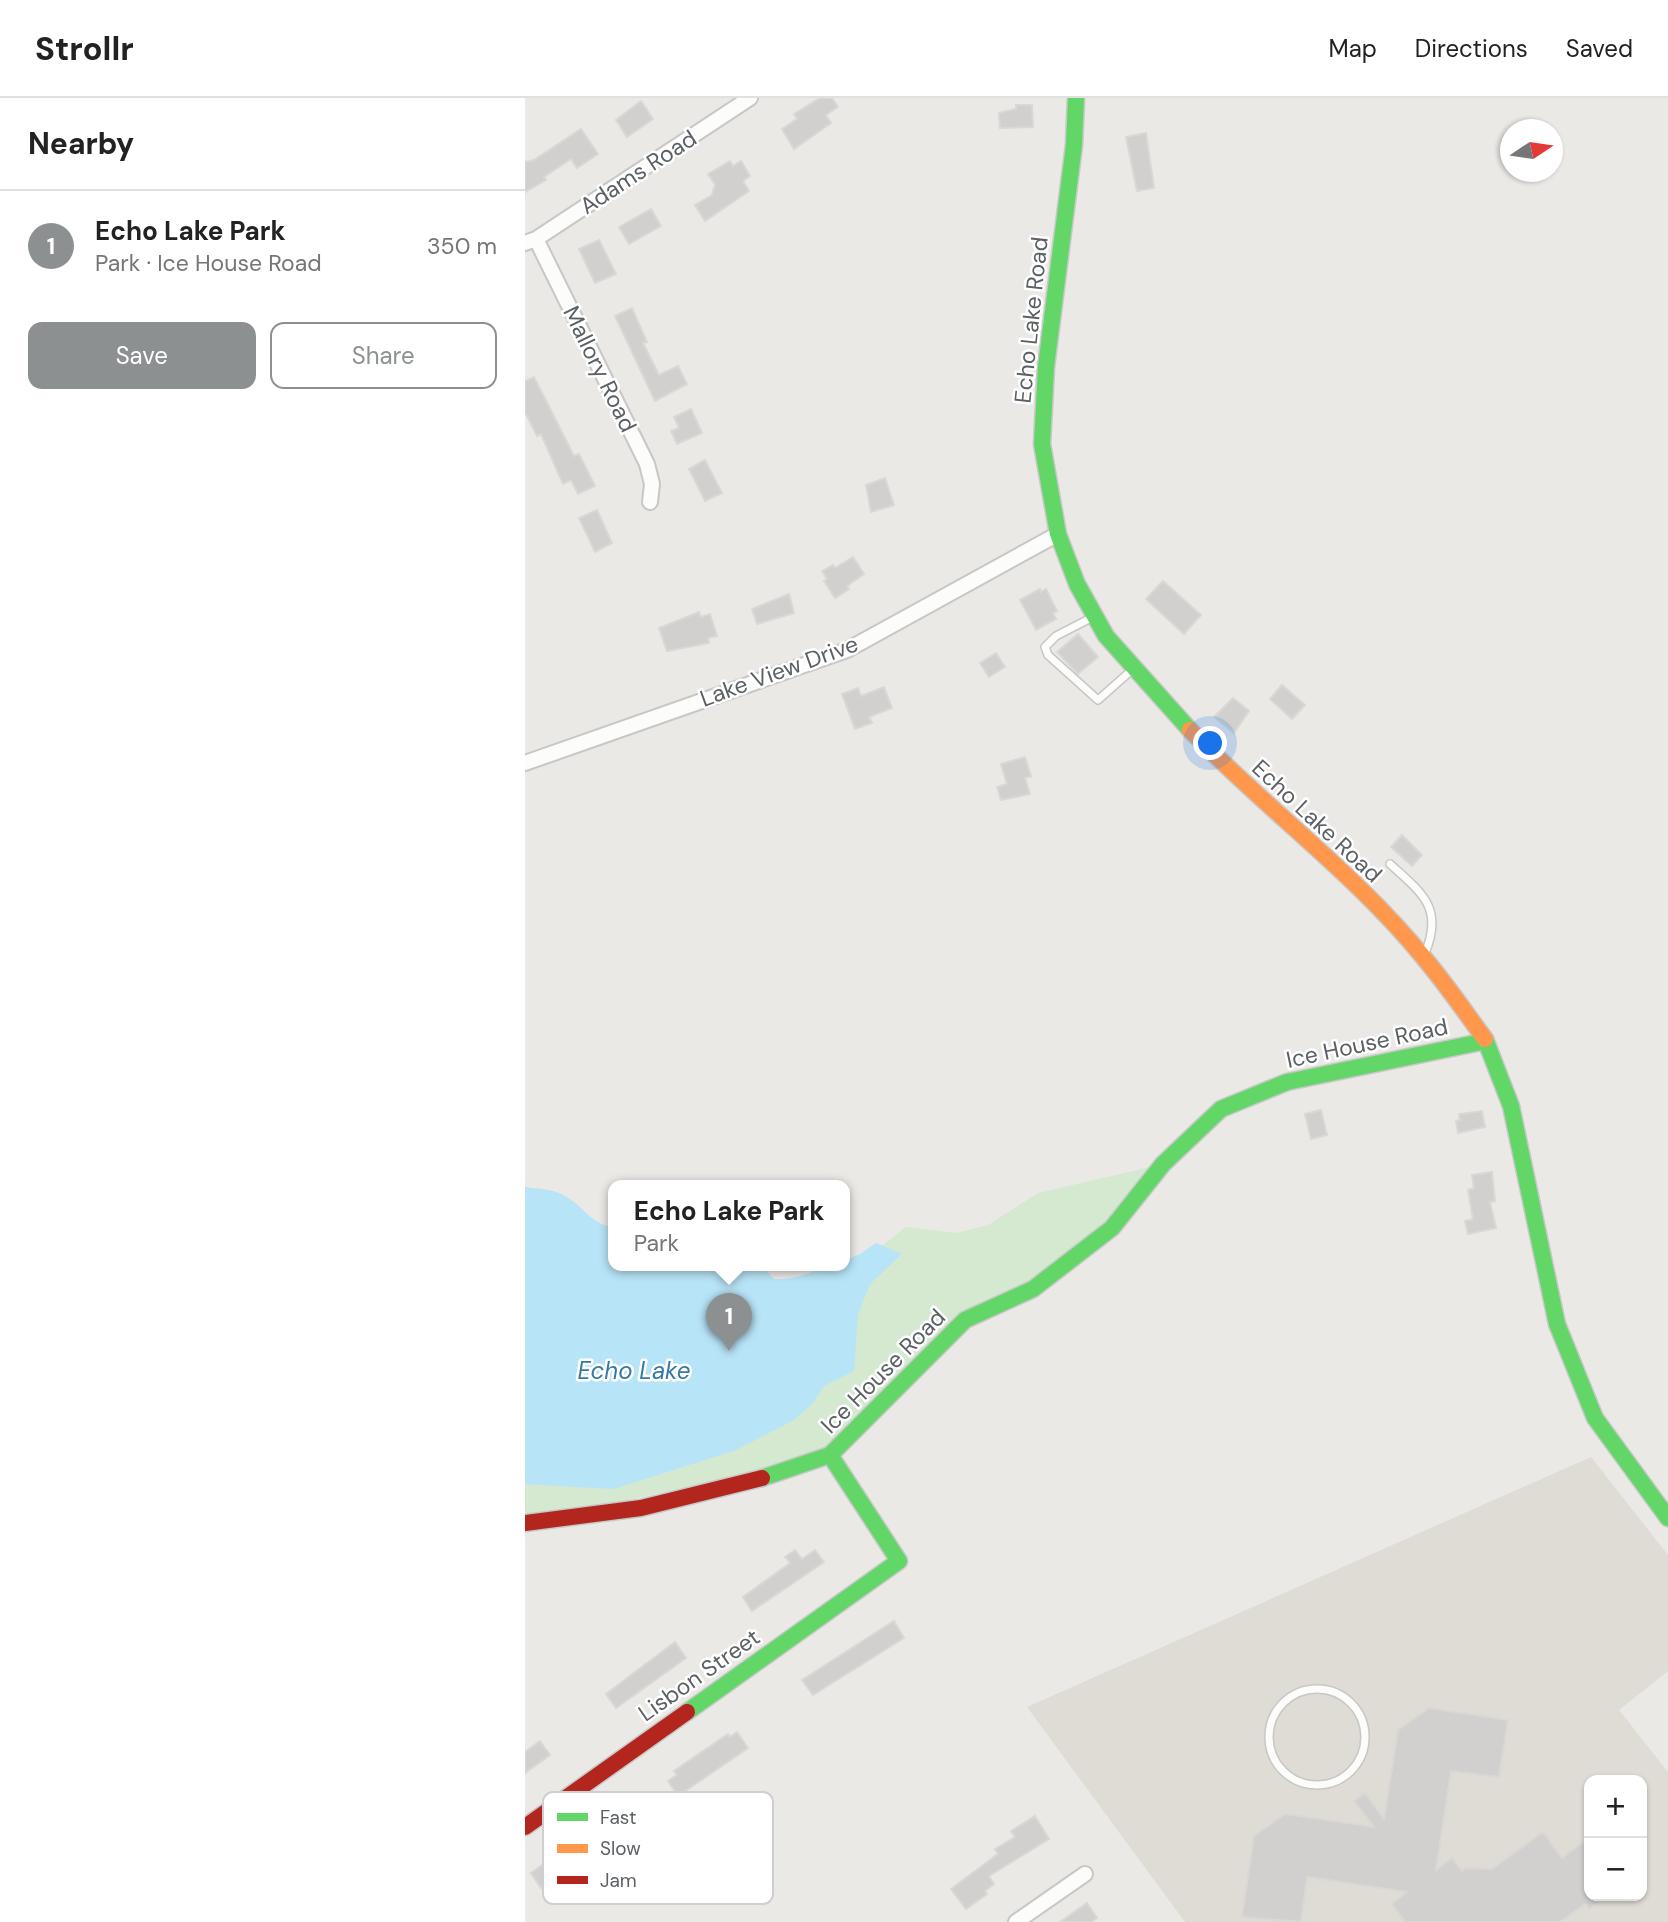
<!DOCTYPE html>
<meta charset="utf-8">
<style>
body{margin:0;font-family:"DM Sans",sans-serif;background:#f2f2f2;color:#222}
.controls{position:absolute;right:21px;bottom:21px;display:grid;overflow:hidden;border-radius:14px;box-shadow:0 2px 5px #0004}
.controls button{width:63px;height:63px;display:grid;place-items:center;padding:0;border:0;border-bottom:2px solid #e0e0e0;background:#fff;color:#222;font:35px sans-serif}
.compass{position:absolute;left:975px;top:21px;width:63px;height:63px;border-radius:50%;background:#fff;box-shadow:0 2px 5px #0004;rotate:77deg}
.you{position:absolute;left:686px;top:646px;width:24px;height:24px;margin:-18px;border:5px solid #fff;border-radius:50%;background:#1a73e8;box-shadow:0 0 0 10px #1a73e833}
.badge{display:grid;place-items:center;width:46px;height:46px;border-radius:50%;background:#8d9091;color:#fff;font-size:23px;font-weight:700}
.pin{position:absolute;translate:-50% -58px;filter:drop-shadow(0 2px 4px #0008)}
.pin::after{content:'';position:absolute;top:37px;width:24px;height:21px;background:inherit;clip-path:polygon(0 0,100% 0,50% 100%)}
.popup{position:absolute;left:83px;top:1082px;width:242px;height:91px;box-sizing:border-box;display:grid;place-content:center;border-radius:14px;background:#fff;filter:drop-shadow(0 2px 5px #0005);font-size:23px;white-space:nowrap;color:#767676}
.popup b{font-size:26px;color:#222}
.popup::after{content:'';position:absolute;left:50%;top:100%;margin-left:-14px;border:14px solid transparent;border-top-color:#fff}
.list{margin:0;padding:0;list-style:none}
h2{display:flex;justify-content:space-between;align-items:center;height:91px;margin:0;padding:0 28px;font-size:30px}
h2 small{font-size:23px;font-weight:400;color:#767676}
.list li{display:grid;grid-template-columns:46px 1fr auto;gap:21px;align-items:center;box-sizing:border-box;height:112px;padding:0 28px;border-top:2px solid #e0e0e0}
.list b{display:block;font-size:26px;white-space:nowrap}
.list p{margin:0;font-size:23px;white-space:nowrap;color:#767676}
.list em{font-size:23px;font-style:normal;color:#767676}
.actions{display:flex;gap:14px;padding:21px 28px}
.actions a{flex:1;padding:16px 0;border:2px solid #8d9091;border-radius:14px;text-align:center;font-size:24px;color:#8d9091}
.actions .main{background:#8d9091;color:#fff}
.map{position:relative;flex:none;width:1143px;height:1824px;overflow:hidden}
header{display:flex;align-items:center;gap:42px;box-sizing:border-box;height:98px;padding:0 35px;background:#fff;border-bottom:2px solid #e0e0e0}
header strong{font-size:33px}
nav{display:flex;gap:38px;margin-inline-start:auto;font-size:24px}
main{display:flex}
aside{flex:1;background:#fff}
.map>svg:first-child{display:block}
.education{fill:#dfdbd5;fill-rule:evenodd}
.green{fill:#d5e8d0}
.water{fill:#b8e4f7}
.building{fill:#d2d0ce;stroke:#dad8d4;stroke-width:2}
.lines{fill:none;stroke-linecap:round;stroke-linejoin:round}
.lane-casing{stroke:#c7c7c6;stroke-width:10}
.street-casing{stroke:#c7c7c6;stroke-width:18}
.fast-casing{stroke:#c7c8c8;stroke-width:19}
.slow-casing{stroke:#c7c8c8;stroke-width:19}
.jam-casing{stroke:#c7c8c8;stroke-width:19}
.lane{stroke:#fcfcfb;stroke-width:7}
.street{stroke:#fcfcfb;stroke-width:14}
.fast{stroke:#63d668;stroke-width:16}
.slow{stroke:#ff974d;stroke-width:16}
.jam{stroke:#b3261e;stroke-width:16}
.labels{text-anchor:middle;stroke-width:5;stroke-linejoin:round;paint-order:stroke}
.street-label{font-size:23px;fill:#5b6064;stroke:#fff}
.water-label{font-size:24px;font-style:italic;fill:#3679a3;stroke:#fff}
.key{fill:#fff;stroke:#cecfd0;stroke-width:2}
.key-label{font-size:19px;fill:#5b6064}
</style>
<header>
<strong>Strollr</strong>
<nav><a>Map</a><a>Directions</a><a>Saved</a></nav>
</header>
<main>
<aside>
<h2>Nearby<small></small></h2>
<ul class="list">
<li><span class="badge">1</span><div><b>Echo Lake Park</b><p>Park · Ice House Road</p></div><em>350 m</em></li>
</ul>
<div class="actions"><a class="main">Save</a><a>Share</a></div>
</aside>
<div class="map">
<svg width="1143" height="1824" viewBox="0 0 1143 1824">
<rect width="100%" height="100%" fill="#ebe9e5"/>
<!-- education -->
<path class="education" d="M 1066,1359 L 1143,1457 L 1143,1573 L 1094,1612 L 1143,1674 L 1143,1824 L 660,1824 L 502,1609 ZM 1064,1682 L 1117,1682 L 1117,1798 L 1064,1798 Z"/>
<!-- green -->
<path class="green" d="M 638,1066 L 587,1130 L 440,1222 L 305,1357 L 0,1425 L 0,1089 C 13,1091 27,1091 38,1097 C 58,1107 66,1127 88,1129 L 88,1167 L 236,1167 L 249,1181 L 266,1182 L 344,1169 L 358,1147 L 381,1129 L 431,1135 L 463,1127 L 513,1095 Z"/>
<!-- water -->
<path class="water" d="M 0,1089 C 13,1091 27,1091 38,1097 C 58,1107 66,1127 88,1129 L 88,1167 L 236,1167 L 249,1181 C 275,1183 295,1167 320,1167 L 320,1162 L 335,1156 L 351,1145 L 377,1156 L 345,1186 L 333,1216 L 329,1273 L 299,1288 L 288,1305 L 269,1322 L 211,1352 L 89,1391 L 0,1386 Z"/>
<!-- building -->
<path class="building" d="M 295,0 L 307,0 L 313,9 L 301,17 L 306,25 L 269,51 L 257,31 L 272,21 L 269,16 Z
M 116,3 L 128,21 L 102,39 L 91,22 Z
M 491,7 L 507,7 L 508,29 L 475,30 L 474,15 L 491,11 Z
M 56,31 L 73,56 L 52,70 L 46,61 L 19,79 L 21,82 L 0,94 L 0,64 L 9,62 Z
M 621,35 L 629,90 L 612,93 L 601,39 Z
M 205,63 L 208,68 L 216,63 L 225,78 L 218,83 L 224,93 L 180,123 L 170,107 L 187,97 L 190,87 L 183,76 Z
M 126,111 L 136,128 L 104,146 L 94,129 Z
M 74,142 L 91,176 L 70,185 L 54,151 Z
M 107,210 L 122,244 L 118,245 L 134,277 L 153,268 L 162,286 L 130,303 L 90,218 Z
M 9,279 L 49,358 L 54,356 L 70,388 L 53,396 L 46,382 L 38,386 L 16,336 L 12,338 L 0,314 L 0,283 Z
M 166,311 L 177,335 L 152,346 L 146,333 L 154,330 L 149,319 Z
M 180,362 L 197,395 L 180,403 L 164,371 Z
M 360,380 L 369,407 L 346,414 L 341,387 Z
M 72,412 L 87,445 L 70,454 L 54,420 Z
M 328,459 L 339,476 L 322,488 L 324,491 L 310,500 L 299,483 L 302,481 L 297,473 L 308,467 L 310,470 Z
M 638,483 L 676,517 L 659,536 L 621,501 Z
M 515,491 L 516,494 L 521,491 L 532,513 L 528,515 L 531,521 L 511,532 L 495,502 Z
M 264,496 L 269,515 L 232,526 L 227,511 Z
M 174,514 L 176,519 L 185,516 L 192,538 L 183,540 L 184,545 L 142,553 L 134,530 Z
M 553,536 L 573,559 L 553,576 L 532,554 Z
M 471,555 L 480,569 L 464,579 L 455,565 Z
M 757,587 L 780,607 L 767,621 L 745,601 Z
M 359,589 L 367,610 L 344,619 L 347,625 L 330,631 L 317,596 L 333,590 L 336,598 Z
M 708,600 L 724,613 L 709,635 L 689,619 Z
M 500,659 L 506,678 L 500,680 L 505,696 L 476,702 L 472,689 L 482,686 L 476,666 Z
M 877,737 L 897,757 L 887,768 L 866,749 Z
M 796,1012 L 802,1037 L 786,1041 L 780,1016 Z
M 957,1013 L 960,1029 L 933,1035 L 931,1023 L 935,1022 L 934,1016 Z
M 967,1074 L 970,1103 L 965,1104 L 971,1130 L 943,1136 L 940,1123 L 948,1121 L 943,1092 L 949,1090 L 947,1077 Z
M 270,1452 L 277,1461 L 290,1452 L 299,1464 L 227,1513 L 218,1499 L 265,1465 L 260,1459 Z
M 369,1523 L 379,1540 L 288,1597 L 277,1582 Z
M 150,1544 L 161,1560 L 91,1610 L 81,1596 Z
M 904,1610 L 983,1622 L 974,1679 L 926,1673 L 911,1772 L 927,1760 L 937,1773 L 940,1770 L 967,1771 L 1018,1734 L 1037,1760 L 1058,1744 L 1064,1753 L 1064,1798 L 1082,1798 L 1064,1811 L 1060,1806 L 1035,1824 L 880,1824 L 867,1806 L 882,1794 L 782,1779 L 776,1824 L 717,1819 L 729,1738 L 760,1716 L 849,1729 L 829,1703 L 840,1695 L 859,1721 L 873,1632 Z
M 212,1634 L 223,1650 L 153,1698 L 143,1683 L 152,1677 L 149,1673 L 203,1636 L 205,1639 Z
M 15,1643 L 25,1657 L 0,1675 L 0,1654 Z
M 510,1718 L 524,1741 L 464,1778 L 469,1786 L 460,1793 L 462,1796 L 441,1811 L 426,1791 L 473,1756 L 470,1751 L 490,1739 L 486,1733 Z
M 72,1728 L 83,1743 L 16,1790 L 6,1775 Z
M 562,1805 L 572,1820 L 566,1824 L 535,1824 Z"/>
<g class="lines">
<defs>
<path id="lane" d="M 566,520 L 531,538 L 520,549 L 523,557 L 573,602 L 608,571
M 865,766 C 897,795 919,810 900,855
M744 1639a48 48 0 1 1 96 0a48 48 0 1 1-96 0Z"/>
<path id="street" d="M 11,141 L 122,366 L 127,386 L 125,404
M 0,145 L 11,141 L 225,0
M 0,665 L 322,552 L 533,436
M 491,1824 L 560,1776"/>
<path id="fast" d="M 551,0 L 549,47 L 521,269 L 517,346 L 533,436 L 552,486 L 581,538 L 665,632
M 960,941 L 986,1008 L 1032,1226 L 1070,1320 L 1143,1420
M 237,1380 L 305,1357 L 440,1222 L 508,1191 L 587,1130 L 638,1066 L 696,1011 L 762,984 L 961,943
M 162,1614 L 374,1463 L 305,1357"/>
<path id="slow" d="M 665,632 C 739,709 833,778 899,860 C 921,886 940,914 960,941"/>
<path id="jam" d="M 0,1425 L 116,1410 L 237,1380
M 0,1729 L 162,1614"/>
</defs>
<!-- lane casing -->
<use href="#lane" class="lane-casing"/>
<!-- street casing -->
<use href="#street" class="street-casing"/>
<!-- fast casing -->
<use href="#fast" class="fast-casing"/>
<!-- slow casing -->
<use href="#slow" class="slow-casing"/>
<!-- jam casing -->
<use href="#jam" class="jam-casing"/>
<!-- lane -->
<use href="#lane" class="lane"/>
<!-- street -->
<use href="#street" class="street"/>
<!-- fast -->
<use href="#fast" class="fast"/>
<!-- slow -->
<use href="#slow" class="slow"/>
<!-- jam -->
<use href="#jam" class="jam"/>
</g>
<g class="labels">
<!-- street labels -->
<g class="street-label">
<text transform="translate(113 74) rotate(-33)" y="8">Adams Road</text>
<text transform="translate(506 222) rotate(-84)" y="8">Echo Lake Road</text>
<text transform="translate(75 271) rotate(64)" y="8">Mallory Road</text>
<text transform="translate(254 573) rotate(-20)" y="8">Lake View Drive</text>
<text transform="translate(792 723) rotate(43)" y="8">Echo Lake Road</text>
<text transform="translate(842 945) rotate(-12)" y="8">Ice House Road</text>
<text transform="translate(358 1273) rotate(-45)" y="8">Ice House Road</text>
<text transform="translate(174 1577) rotate(-35)" y="8">Lisbon Street</text>
</g>
<!-- water labels -->
<g class="water-label">
<text x="109" y="1281">Echo Lake</text>
</g>
</g>
<!-- legend -->
<rect x="18" y="1694" width="230" height="112" rx="10" class="key"/>
<rect x="32" y="1715" width="31" height="8" fill="#63d668"/>
<rect x="32" y="1746" width="31" height="9" fill="#ff974d"/>
<rect x="32" y="1778" width="31" height="8" fill="#b3261e"/>
<g class="key-label">
<text x="75" y="1726">Fast</text>
<text x="75" y="1757">Slow</text>
<text x="75" y="1789">Jam</text>
</g>
</svg>
<div class="controls">
<button>+</button>
<button>−</button>
</div>
<svg class="compass" viewBox="-18 -18 36 36"><path d="M0-13l5 13h-10z" fill="#e53935"/><path d="M0 13l5-13h-10z" fill="#767676"/></svg>
<div class="you"></div>
<div class="pin badge" style="left:204px;top:1253px">1</div>
<div class="popup"><b>Echo Lake Park</b>Park</div>
</div>
</main>
